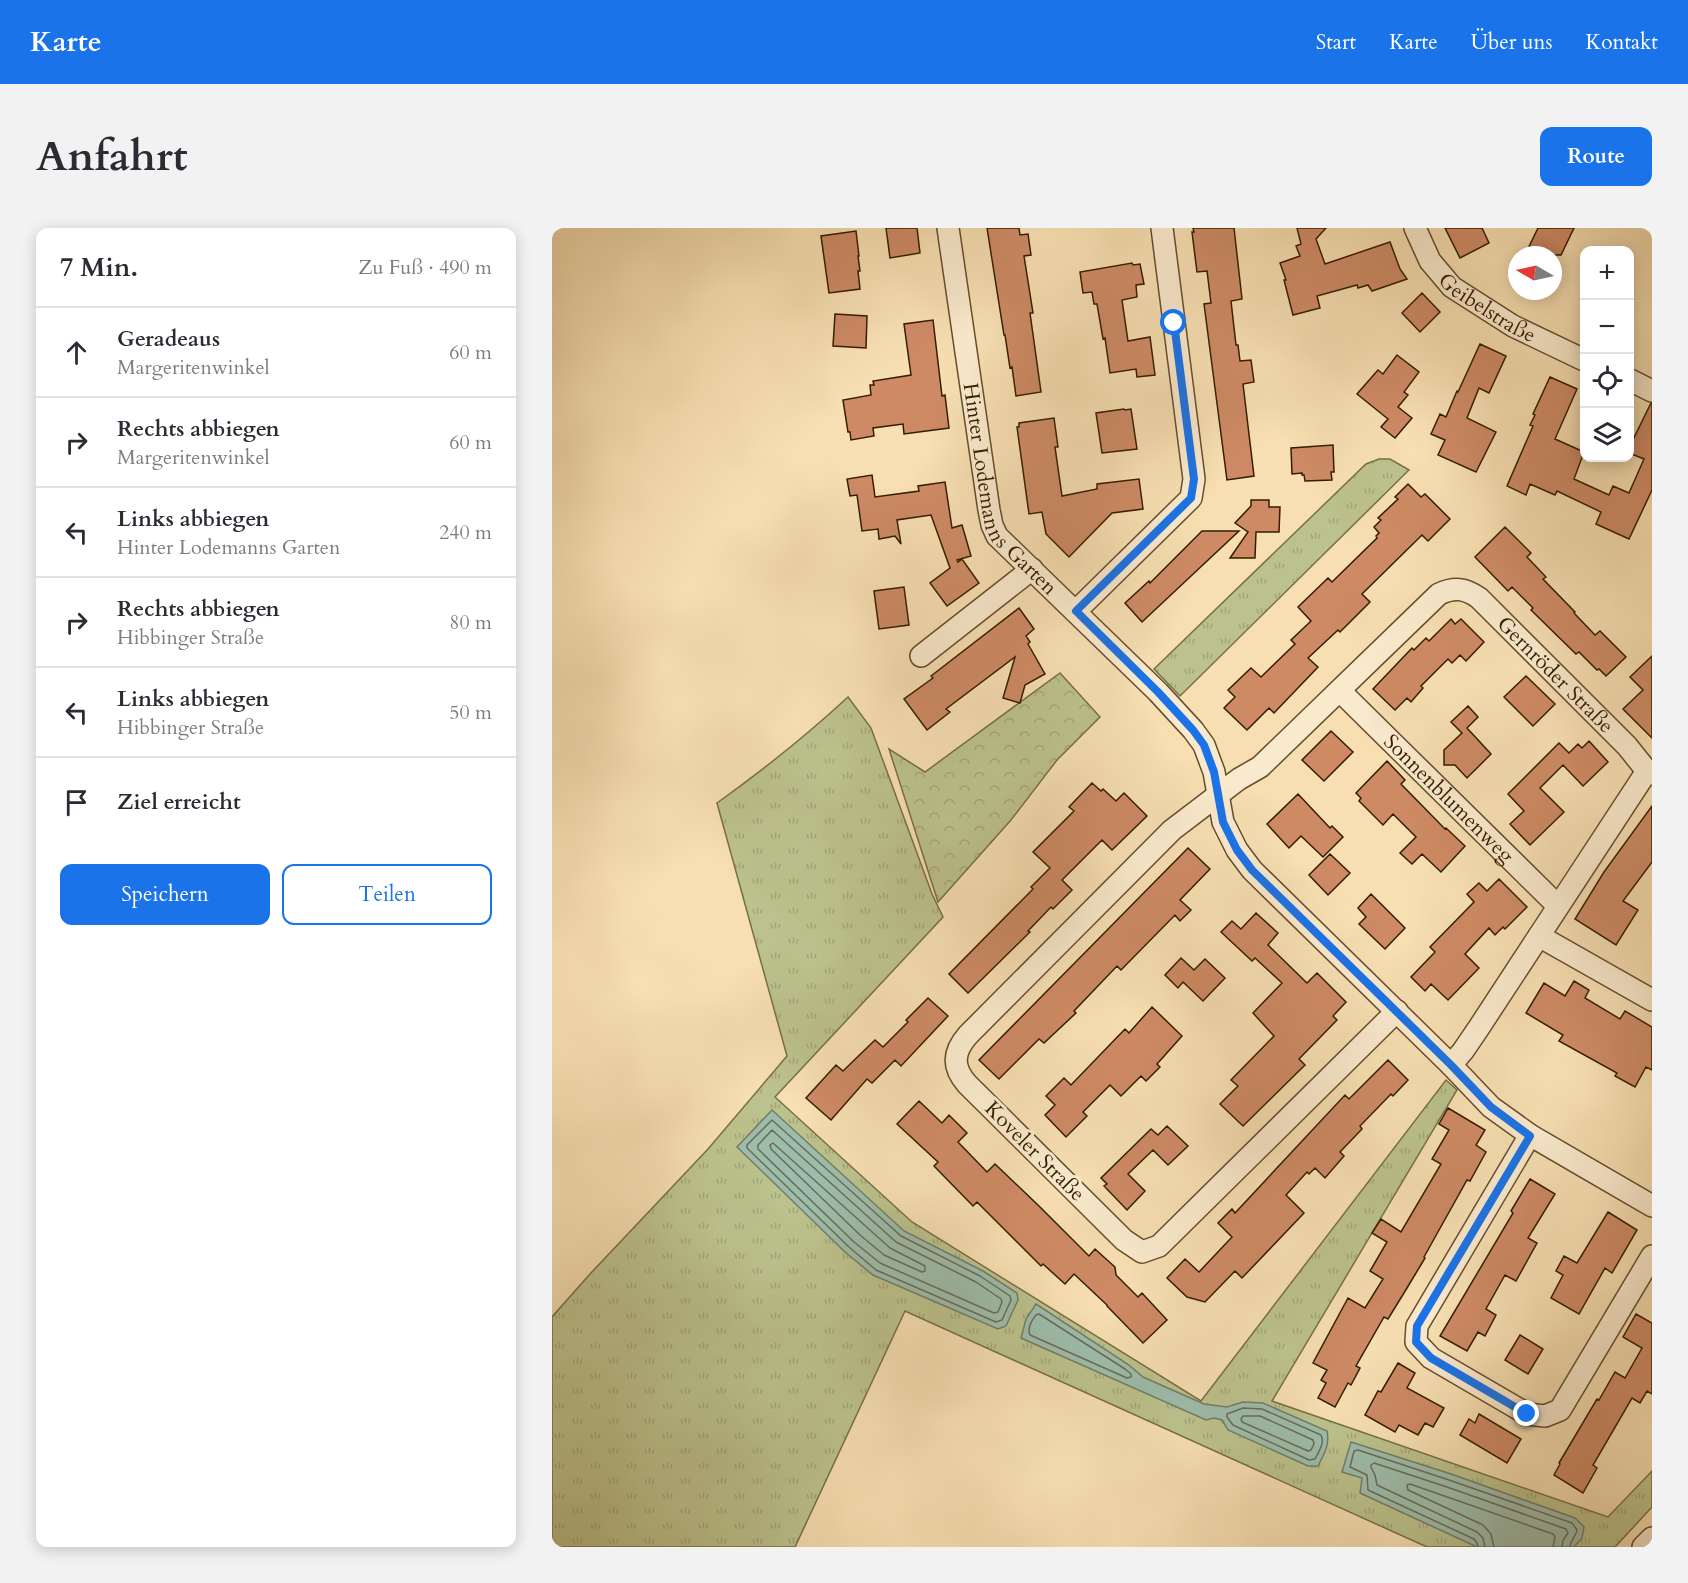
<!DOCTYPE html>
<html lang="de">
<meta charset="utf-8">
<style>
body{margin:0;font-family:Cardo,serif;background:#f2f2f3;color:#2b2b33}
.controls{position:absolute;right:18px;top:18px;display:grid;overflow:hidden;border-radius:12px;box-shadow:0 3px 15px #0003}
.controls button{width:54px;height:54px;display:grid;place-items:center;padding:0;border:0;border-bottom:2px solid #e1e1e2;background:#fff;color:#2b2b33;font:30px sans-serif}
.compass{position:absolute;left:956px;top:18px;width:54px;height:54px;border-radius:50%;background:#fff;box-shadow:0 3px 15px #0003;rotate:279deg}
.stop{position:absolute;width:18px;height:18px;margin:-14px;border:4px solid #1a73e8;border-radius:50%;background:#fff}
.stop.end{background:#1a73e8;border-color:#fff;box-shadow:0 2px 6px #0008}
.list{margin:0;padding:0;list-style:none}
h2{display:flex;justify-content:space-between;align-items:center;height:78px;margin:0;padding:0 24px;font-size:26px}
h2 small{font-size:20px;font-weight:400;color:#7c7c81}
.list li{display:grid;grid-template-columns:39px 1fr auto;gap:18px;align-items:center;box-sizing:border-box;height:90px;padding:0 24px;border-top:2px solid #e1e1e2}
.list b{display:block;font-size:22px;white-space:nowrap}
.list p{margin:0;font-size:20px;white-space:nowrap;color:#7c7c81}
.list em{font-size:20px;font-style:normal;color:#7c7c81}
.actions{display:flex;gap:12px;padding:18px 24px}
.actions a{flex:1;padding:14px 0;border:2px solid #1a73e8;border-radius:12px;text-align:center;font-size:21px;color:#1a73e8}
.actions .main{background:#1a73e8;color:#fff}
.icon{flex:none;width:33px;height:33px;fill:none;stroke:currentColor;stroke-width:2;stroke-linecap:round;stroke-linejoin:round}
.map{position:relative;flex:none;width:1100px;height:1319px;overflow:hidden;border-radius:12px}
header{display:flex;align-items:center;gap:36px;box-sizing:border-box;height:84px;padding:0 30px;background:#1a73e8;color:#fff}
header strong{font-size:28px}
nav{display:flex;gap:33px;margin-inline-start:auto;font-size:21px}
.intro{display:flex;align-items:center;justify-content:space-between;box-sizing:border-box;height:144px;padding:0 36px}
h1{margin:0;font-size:42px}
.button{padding:15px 27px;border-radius:12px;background:#1a73e8;color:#fff;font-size:21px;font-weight:700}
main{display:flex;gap:36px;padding:0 36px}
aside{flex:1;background:#fff;border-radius:12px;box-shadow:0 3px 15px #0003}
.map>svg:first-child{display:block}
.grass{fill:url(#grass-tufts);stroke:#786f46;stroke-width:1.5}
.forest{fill:url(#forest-crowns);stroke:#786f46;stroke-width:1.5}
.water{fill:#9dbdac;stroke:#737d67;stroke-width:1.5}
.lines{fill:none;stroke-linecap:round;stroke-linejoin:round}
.shore{stroke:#696c56;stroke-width:1.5}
.building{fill:#cd8a65;stroke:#351c00;stroke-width:1.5}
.minor-casing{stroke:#664d2c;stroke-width:24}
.minor{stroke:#faeacd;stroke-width:21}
.route{stroke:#1a73e8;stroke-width:8}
.labels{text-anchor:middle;stroke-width:6;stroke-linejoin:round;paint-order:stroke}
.street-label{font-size:21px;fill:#351c00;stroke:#faeacd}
</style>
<header>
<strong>Karte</strong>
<nav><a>Start</a><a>Karte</a><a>Über uns</a><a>Kontakt</a></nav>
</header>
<div class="intro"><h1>Anfahrt</h1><a class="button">Route</a></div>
<main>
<aside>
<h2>7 Min.<small>Zu Fuß · 490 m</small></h2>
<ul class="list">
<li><svg class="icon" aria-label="ahead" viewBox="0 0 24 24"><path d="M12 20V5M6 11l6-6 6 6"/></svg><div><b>Geradeaus</b><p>Margeritenwinkel</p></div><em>60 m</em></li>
<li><svg class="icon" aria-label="right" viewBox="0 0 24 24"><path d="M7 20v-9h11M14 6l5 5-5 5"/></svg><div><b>Rechts abbiegen</b><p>Margeritenwinkel</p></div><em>60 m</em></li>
<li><svg class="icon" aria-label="left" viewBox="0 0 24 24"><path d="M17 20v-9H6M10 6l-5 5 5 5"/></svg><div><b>Links abbiegen</b><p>Hinter Lodemanns Garten</p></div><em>240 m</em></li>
<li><svg class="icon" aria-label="right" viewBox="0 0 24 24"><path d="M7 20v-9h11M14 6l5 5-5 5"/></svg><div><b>Rechts abbiegen</b><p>Hibbinger Straße</p></div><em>80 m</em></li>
<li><svg class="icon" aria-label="left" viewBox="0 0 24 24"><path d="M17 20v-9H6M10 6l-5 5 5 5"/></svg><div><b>Links abbiegen</b><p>Hibbinger Straße</p></div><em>50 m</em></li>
<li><svg class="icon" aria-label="arrive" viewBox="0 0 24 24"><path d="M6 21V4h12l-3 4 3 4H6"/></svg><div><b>Ziel erreicht</b></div></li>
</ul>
<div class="actions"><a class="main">Speichern</a><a>Teilen</a></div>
</aside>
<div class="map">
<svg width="1100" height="1319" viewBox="0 0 1100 1319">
<defs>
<pattern id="grass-tufts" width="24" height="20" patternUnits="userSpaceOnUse" patternTransform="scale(1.5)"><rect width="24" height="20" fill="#bcc28d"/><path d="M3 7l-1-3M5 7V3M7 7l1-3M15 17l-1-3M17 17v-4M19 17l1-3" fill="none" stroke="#a2a678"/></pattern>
<pattern id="forest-crowns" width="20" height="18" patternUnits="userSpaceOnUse" patternTransform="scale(1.5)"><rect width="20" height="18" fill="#bcc28d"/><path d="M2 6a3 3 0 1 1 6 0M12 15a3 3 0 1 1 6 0" fill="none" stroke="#a2a678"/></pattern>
</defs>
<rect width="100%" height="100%" fill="#f7dfb2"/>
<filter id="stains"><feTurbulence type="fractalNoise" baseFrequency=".00333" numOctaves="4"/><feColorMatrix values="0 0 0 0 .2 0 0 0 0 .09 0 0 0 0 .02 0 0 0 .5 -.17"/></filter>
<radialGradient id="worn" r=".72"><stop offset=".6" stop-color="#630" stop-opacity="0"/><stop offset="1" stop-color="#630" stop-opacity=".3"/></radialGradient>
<!-- grass -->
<path class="grass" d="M 827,231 L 838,231 L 857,242 L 628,468 L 602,441 L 814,236 Z
M 296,469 L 319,500 L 380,666 L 391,689 L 223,869 L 360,994 L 649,1173 L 894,852 L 905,862 L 720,1173 L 1056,1289 L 1100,1243 L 1100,1279 L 1063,1319 L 875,1319 L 353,1083 L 243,1319 L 0,1319 L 0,1089 L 38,1046 L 156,921 L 235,828 L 165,575 C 211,542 255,507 296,469 Z"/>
<!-- forest -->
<path class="forest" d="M 508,445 L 548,489 L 505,532 L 459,592 L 386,674 L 337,521 L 373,544 Z"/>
<!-- water -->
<path class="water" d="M 220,882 L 352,1003 L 431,1043 L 465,1065 L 466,1072 L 454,1098 L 446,1101 L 321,1047 L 293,1024 L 185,919 Z
M 484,1076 L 577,1137 L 591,1149 L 652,1176 L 675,1179 L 691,1174 L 711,1175 L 775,1203 C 778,1217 772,1226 766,1238 L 756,1238 L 676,1202 L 670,1192 L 662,1190 L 654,1192 L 469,1110 L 474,1091 Z
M 799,1214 L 899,1246 L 1023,1290 L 1032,1299 L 1030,1310 L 1022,1319 L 925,1319 L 808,1265 L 810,1250 L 790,1244 Z"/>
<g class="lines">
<!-- shore -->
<path class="shore" d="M 220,892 L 349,1008 L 428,1048 L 458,1068 L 459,1072 L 450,1092 L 444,1094 L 324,1042 L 297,1019 L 195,920 L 195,917 Z
M 220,902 L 344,1014 L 424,1054 L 449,1071 L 450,1074 L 446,1084 L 442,1085 L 328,1035 L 302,1014 L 206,921 L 206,917 Z
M 221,915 L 338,1020 L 373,1038 L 373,1043 L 370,1044 L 332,1027 L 308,1007 L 219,921 L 218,917 Z
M 487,1086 L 573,1141 L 579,1146 L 579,1149 L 575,1150 L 478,1107 C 475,1100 480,1092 484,1087 Z
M 691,1180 L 710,1181 L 769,1207 C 773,1215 767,1223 763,1231 L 757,1232 L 681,1197 L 675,1189 L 675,1186 Z
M 691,1188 L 708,1188 L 761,1212 L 762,1216 L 759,1222 L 756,1223 L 690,1194 L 689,1191 Z
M 926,1319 L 925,1315 L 922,1311 L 816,1262 L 815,1247 L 798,1239 L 802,1223 L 806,1222 L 897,1252 L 1020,1295 L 1025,1302 C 1024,1309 1018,1312 1018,1319
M 933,1319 L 931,1310 L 925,1304 L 825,1257 L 823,1247 L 819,1239 L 819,1237 L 822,1235 L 895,1259 L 1014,1301 L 1016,1305 L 1011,1312 L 1010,1319
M 942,1319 L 939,1306 L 931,1297 L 856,1262 L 855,1257 L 858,1256 L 1001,1306 L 1003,1309 L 1001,1319"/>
</g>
<!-- building -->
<path class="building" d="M 334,0 L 365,0 L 368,25 L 338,30 Z
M 435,0 L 467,0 L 468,7 L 476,6 L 479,27 L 472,28 L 481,85 L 478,85 L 489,164 L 464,168 L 460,139 L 458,140 L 453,107 L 452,107 Z
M 641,0 L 682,0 L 690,71 L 679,73 L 684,117 L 686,117 L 688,133 L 699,132 L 702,154 L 691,156 L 702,248 L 675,252 L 652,76 L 659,75 L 655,43 L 645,44 L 640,4 L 642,4 Z
M 745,0 L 774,0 L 764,11 L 773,36 L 838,14 L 848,41 L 855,51 L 820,63 L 816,57 L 806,60 L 805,57 L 765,68 L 768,80 L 741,87 L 732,52 L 734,52 L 728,35 L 748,28 L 744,18 L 749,16 Z
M 893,0 L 930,0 L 937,15 L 908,30 Z
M 986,0 L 1022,0 L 1009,27 L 973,27 Z
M 304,3 L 307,28 L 306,28 L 308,43 L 306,43 L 308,61 L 277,65 L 269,8 Z
M 580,35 L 581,37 L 588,36 L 592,56 L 584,57 L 585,69 L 570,72 L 576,113 L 598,109 L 603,147 L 585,149 L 584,141 L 558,145 L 553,110 L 551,111 L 545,76 L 542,76 L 540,64 L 531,65 L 528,44 Z
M 870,65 L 888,84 L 868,104 L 850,85 Z
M 283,86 L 315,88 L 314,120 L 281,118 Z
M 381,92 L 390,168 L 393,167 L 397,200 L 352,206 L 351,196 L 321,200 L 322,208 L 299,212 L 298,204 L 296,204 L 291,172 L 319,167 L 318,157 L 322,157 L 321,153 L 359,147 L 352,96 Z
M 928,116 L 954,128 L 937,165 L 927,160 L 915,190 L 944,204 L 924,244 L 886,227 L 893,212 L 879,206 L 888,186 L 894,189 L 905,163 L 906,164 Z
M 845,127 L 867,144 L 852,164 L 856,167 L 846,179 L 860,190 L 843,210 L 829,199 L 836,191 L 805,166 L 826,142 L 831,146 Z
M 998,149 L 1025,161 L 1003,211 L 1032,224 L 1022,251 L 1057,267 L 1061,258 L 1077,265 L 1092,231 L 1077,225 L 1077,220 L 1099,175 L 1100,176 L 1100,262 L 1077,311 L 1044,296 L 1049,284 L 1005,263 L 1003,267 L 978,256 L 974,267 L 955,258 L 981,198 L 978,197 L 983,187 L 981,186 Z
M 572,181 L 573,182 L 579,181 L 585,221 L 550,225 L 544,185 Z
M 502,190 L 506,219 L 503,219 L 510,268 L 545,261 L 545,256 L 587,251 L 591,281 L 560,285 L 517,329 L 494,306 L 490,284 L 477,286 L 465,199 L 467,199 L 467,195 Z
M 781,217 L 782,244 L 779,244 L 780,252 L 753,253 L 752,247 L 750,247 L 750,245 L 740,246 L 739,220 Z
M 320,247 L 323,269 L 367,263 L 366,258 L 393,254 L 400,300 L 410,297 L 419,328 L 405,332 L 406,334 L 410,331 L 427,355 L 395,378 L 378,355 L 398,340 L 379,287 L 345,292 L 349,316 L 343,308 L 327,311 L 326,301 L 310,303 L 305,267 L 298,268 L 295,251 Z
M 856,256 L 869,269 L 873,266 L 898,291 L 876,313 L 870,307 L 810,366 L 818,374 L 788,404 L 786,402 L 756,430 L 766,439 L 722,485 L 717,480 L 695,502 L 672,480 L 683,469 L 676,462 L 699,440 L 709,449 L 743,416 L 739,412 L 759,393 L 746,379 L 776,350 L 780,354 L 825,310 L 824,308 L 827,305 L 822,299 L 829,292 L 826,290 L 846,271 L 843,269 Z
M 699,272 L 717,272 L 717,279 L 728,279 L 727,304 L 704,304 L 703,330 L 678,330 L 696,304 L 683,295 L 699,278 Z
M 953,299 L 979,325 L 975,329 L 994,349 L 991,351 L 1023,384 L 1022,385 L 1043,407 L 1048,403 L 1074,429 L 1054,448 L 1047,441 L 1045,442 L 1027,424 L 1024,426 L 979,382 L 981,380 L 960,359 L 956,363 L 923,329 Z
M 650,303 L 687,303 L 590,394 L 573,375 L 597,353 L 598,355 Z
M 352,359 L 357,397 L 327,401 L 322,363 Z
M 467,380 L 482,401 L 474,408 L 478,414 L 476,416 L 493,446 L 473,457 L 468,475 L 451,470 L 463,429 L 394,481 L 398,484 L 375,502 L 352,471 L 381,450 L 379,448 Z
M 899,391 L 903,396 L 909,391 L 932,414 L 914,433 L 908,427 L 900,435 L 896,431 L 869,458 L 871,460 L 859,474 L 855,470 L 843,482 L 821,461 L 860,420 L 862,422 L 874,410 L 877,413 Z
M 1100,428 L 1100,510 L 1071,481 L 1091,462 L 1078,449 Z
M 974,448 L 1003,476 L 981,498 L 952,469 Z
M 916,478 L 926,489 L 915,500 L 939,526 L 915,550 L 903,537 L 892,537 L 892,522 L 910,505 L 899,494 Z
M 779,503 L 801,524 L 772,553 L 750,532 Z
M 1037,513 L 1056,534 L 1031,558 L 1011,537 L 988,560 L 1012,584 L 978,617 L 958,596 L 972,583 L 956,566 L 1007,515 L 1017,525 L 1026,516 L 1030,520 Z
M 835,533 L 853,552 L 849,556 L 893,601 L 894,600 L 913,618 L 889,644 L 870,626 L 860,636 L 848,625 L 864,609 L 841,586 L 831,597 L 807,573 L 809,570 L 804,565 Z
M 540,555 L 549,563 L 551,561 L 564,573 L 572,565 L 595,588 L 560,622 L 550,612 L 510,652 L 520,662 L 501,681 L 499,679 L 476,703 L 478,704 L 416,765 L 397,746 L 481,661 L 479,659 L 498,640 L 481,624 L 522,583 L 517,579 Z
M 746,566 L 778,600 L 780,598 L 791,609 L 771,629 L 749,608 L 737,620 L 715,596 Z
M 1100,578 L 1100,634 L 1071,673 L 1086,682 L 1064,717 L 1023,691 L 1052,644 Z
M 636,620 L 658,641 L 628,672 L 639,682 L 628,693 L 623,687 L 569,742 L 565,738 L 522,783 L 524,785 L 492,815 L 487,811 L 447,851 L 427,832 Z
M 778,626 L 798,645 L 776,667 L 757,647 Z
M 947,651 L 975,679 L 953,701 L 951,699 L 943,707 L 937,700 L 913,726 L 927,740 L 896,772 L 879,756 L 873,763 L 859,749 L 883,724 L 878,719 L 922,674 L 915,666 L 927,655 L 935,663 Z
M 819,666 L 853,700 L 833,721 L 807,696 L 814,689 L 806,680 Z
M 704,685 L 726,705 L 716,717 L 755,755 L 765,745 L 794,774 L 781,788 L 785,792 L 747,831 L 753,837 L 691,898 L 668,876 L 686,858 L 679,852 L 722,808 L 701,785 L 730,755 L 703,730 L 700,733 L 669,704 L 680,693 L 689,701 Z
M 629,730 L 642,742 L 653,731 L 673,750 L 651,773 L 631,754 L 626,760 L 613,747 Z
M 1022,753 L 1037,762 L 1033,770 L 1068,791 L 1073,783 L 1100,799 L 1100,842 L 1094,839 L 1083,859 L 1063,848 L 1065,845 L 1007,813 L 1011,807 L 974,785 L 992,755 L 1013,768 Z
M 376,770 L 396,788 L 349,838 L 343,832 L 320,855 L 315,851 L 279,892 L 254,870 L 284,837 L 291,843 L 323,812 L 331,819 L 356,794 L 354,792 Z
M 600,779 L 630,808 L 605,836 L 608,839 L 594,853 L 589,848 L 569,868 L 558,857 L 531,884 L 535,888 L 514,909 L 493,887 L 503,877 L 494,868 L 512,850 L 519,857 L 573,801 L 577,805 Z
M 836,832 L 856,852 L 841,868 L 839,866 L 808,898 L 810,901 L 788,924 L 792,928 L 773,950 L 763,940 L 757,946 L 755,944 L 734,967 L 752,985 L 690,1050 L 683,1043 L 653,1074 L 635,1069 L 615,1050 L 633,1031 L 647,1044 L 680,1009 L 666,995 L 680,981 L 683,985 L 793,867 L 797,871 Z
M 367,873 L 390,895 L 397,887 L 415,905 L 406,914 L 435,944 L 443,936 L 487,978 L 537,1028 L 543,1021 L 563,1039 L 564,1047 L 586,1069 L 590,1065 L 615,1092 L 591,1115 L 555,1078 L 555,1077 L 522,1046 L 513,1056 L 491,1036 L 489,1038 L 425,974 L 421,978 L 382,938 L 386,934 L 345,896 Z
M 896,880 L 933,902 L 924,917 L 934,924 L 918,953 L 915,952 L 872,1029 L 873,1030 L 855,1060 L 836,1091 L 832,1089 L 804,1138 L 808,1140 L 799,1157 L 796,1155 L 783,1179 L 766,1170 L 774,1155 L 769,1152 L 775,1142 L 761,1135 L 796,1070 L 813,1080 L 831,1051 L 818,1043 L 835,1014 L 820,1005 L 829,991 L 849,1004 L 889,936 L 880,931 L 897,902 L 887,896 Z
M 615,898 L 636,918 L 616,937 L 601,922 L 576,946 L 593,963 L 575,982 L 552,958 L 555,956 L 549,950 L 599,901 L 606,907 Z
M 978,951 L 1003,966 L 976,1010 L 985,1015 L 964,1053 L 953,1047 L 934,1081 L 944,1087 L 933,1108 L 926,1104 L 915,1123 L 888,1108 L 961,985 L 959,983 Z
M 1056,984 L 1085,1002 L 1060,1045 L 1053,1040 L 1027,1086 L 999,1070 L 1011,1047 L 1004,1043 L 1012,1028 L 1025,1035 Z
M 1084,1086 L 1100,1095 L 1100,1166 L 1095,1163 L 1088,1175 L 1080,1170 L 1041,1237 L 1045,1240 L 1031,1265 L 1002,1247 L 1008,1236 L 1007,1235 L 1045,1171 L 1047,1172 L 1063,1144 L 1073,1150 L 1090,1120 L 1071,1109 Z
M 968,1107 L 991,1121 L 976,1146 L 953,1132 Z
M 846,1135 L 863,1145 L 855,1160 L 892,1180 L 881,1199 L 873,1195 L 866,1207 L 847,1197 L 843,1204 L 813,1187 L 826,1163 L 829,1164 Z
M 927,1186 L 969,1211 L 955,1235 L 908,1207 L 917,1191 L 923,1195 Z"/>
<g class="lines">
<defs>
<g id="minor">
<path id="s1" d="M 396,0 L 437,282 L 440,297 L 445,308 L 606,464 L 641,502 L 652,517 L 662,544 L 671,594 L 685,622 L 700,642 L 899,837 L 939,879 L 978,907 L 1100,978"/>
<path id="s2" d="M 863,0 L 878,33 L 900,59 L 961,98 L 1032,132"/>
<path d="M 1078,152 L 1100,163"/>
<path d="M 524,383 L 639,270 L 642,251 L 610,0"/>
<path d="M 369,428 L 480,341"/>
<path id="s3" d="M 788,463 L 1006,678"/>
<path d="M 987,708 L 1100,772"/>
<path id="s4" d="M 845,783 L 607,1018 L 590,1024 L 572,1012 L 415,856 C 400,839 401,824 416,807 L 620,602 L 687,551 L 708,539 L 887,366 C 902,359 913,360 927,370 L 1075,518 L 1095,543 L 1100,546"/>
<path d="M 899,837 L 911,823 L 926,801 L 1095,543"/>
<path d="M 978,907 L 865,1098 L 864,1114 L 879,1130 L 975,1186 L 993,1188 L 1008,1182 L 1100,1028"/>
<path d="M 1091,1319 L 1100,1310"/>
</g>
</defs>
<!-- minor casing -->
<use href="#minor" class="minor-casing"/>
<!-- minor -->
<use href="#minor" class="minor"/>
</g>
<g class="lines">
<!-- route -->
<path class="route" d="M 622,95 L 642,251 L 639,270 L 524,383 L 606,464 L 641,502 L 652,517 L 662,544 L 671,594 L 685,622 L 700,642 L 899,837 L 939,879 L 978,908 L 865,1098 L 864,1114 L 879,1130 L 975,1186"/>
</g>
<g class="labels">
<!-- street labels -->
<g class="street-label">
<text dy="7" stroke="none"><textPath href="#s2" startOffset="111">Geibelstraße</textPath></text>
<text dy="7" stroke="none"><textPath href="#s1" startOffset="274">Hinter Lodemanns Garten</textPath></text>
<text dy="7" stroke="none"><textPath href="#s4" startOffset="1448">Gernröder Straße</textPath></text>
<text dy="7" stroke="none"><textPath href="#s3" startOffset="153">Sonnenblumenweg</textPath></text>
<text transform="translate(483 923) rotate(45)" y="7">Koveler Straße</text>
</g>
</g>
<rect width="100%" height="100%" filter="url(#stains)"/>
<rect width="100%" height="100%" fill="url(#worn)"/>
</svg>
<div class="controls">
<button>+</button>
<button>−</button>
<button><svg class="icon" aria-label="locate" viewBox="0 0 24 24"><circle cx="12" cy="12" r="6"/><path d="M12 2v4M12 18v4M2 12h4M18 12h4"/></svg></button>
<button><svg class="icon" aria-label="layers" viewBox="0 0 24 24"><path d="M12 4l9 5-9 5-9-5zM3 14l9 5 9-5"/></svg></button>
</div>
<svg class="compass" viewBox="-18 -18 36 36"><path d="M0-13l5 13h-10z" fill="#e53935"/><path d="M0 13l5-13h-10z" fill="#7c7c81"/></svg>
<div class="stop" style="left:622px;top:95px"></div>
<div class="stop end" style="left:975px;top:1186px"></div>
</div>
</main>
